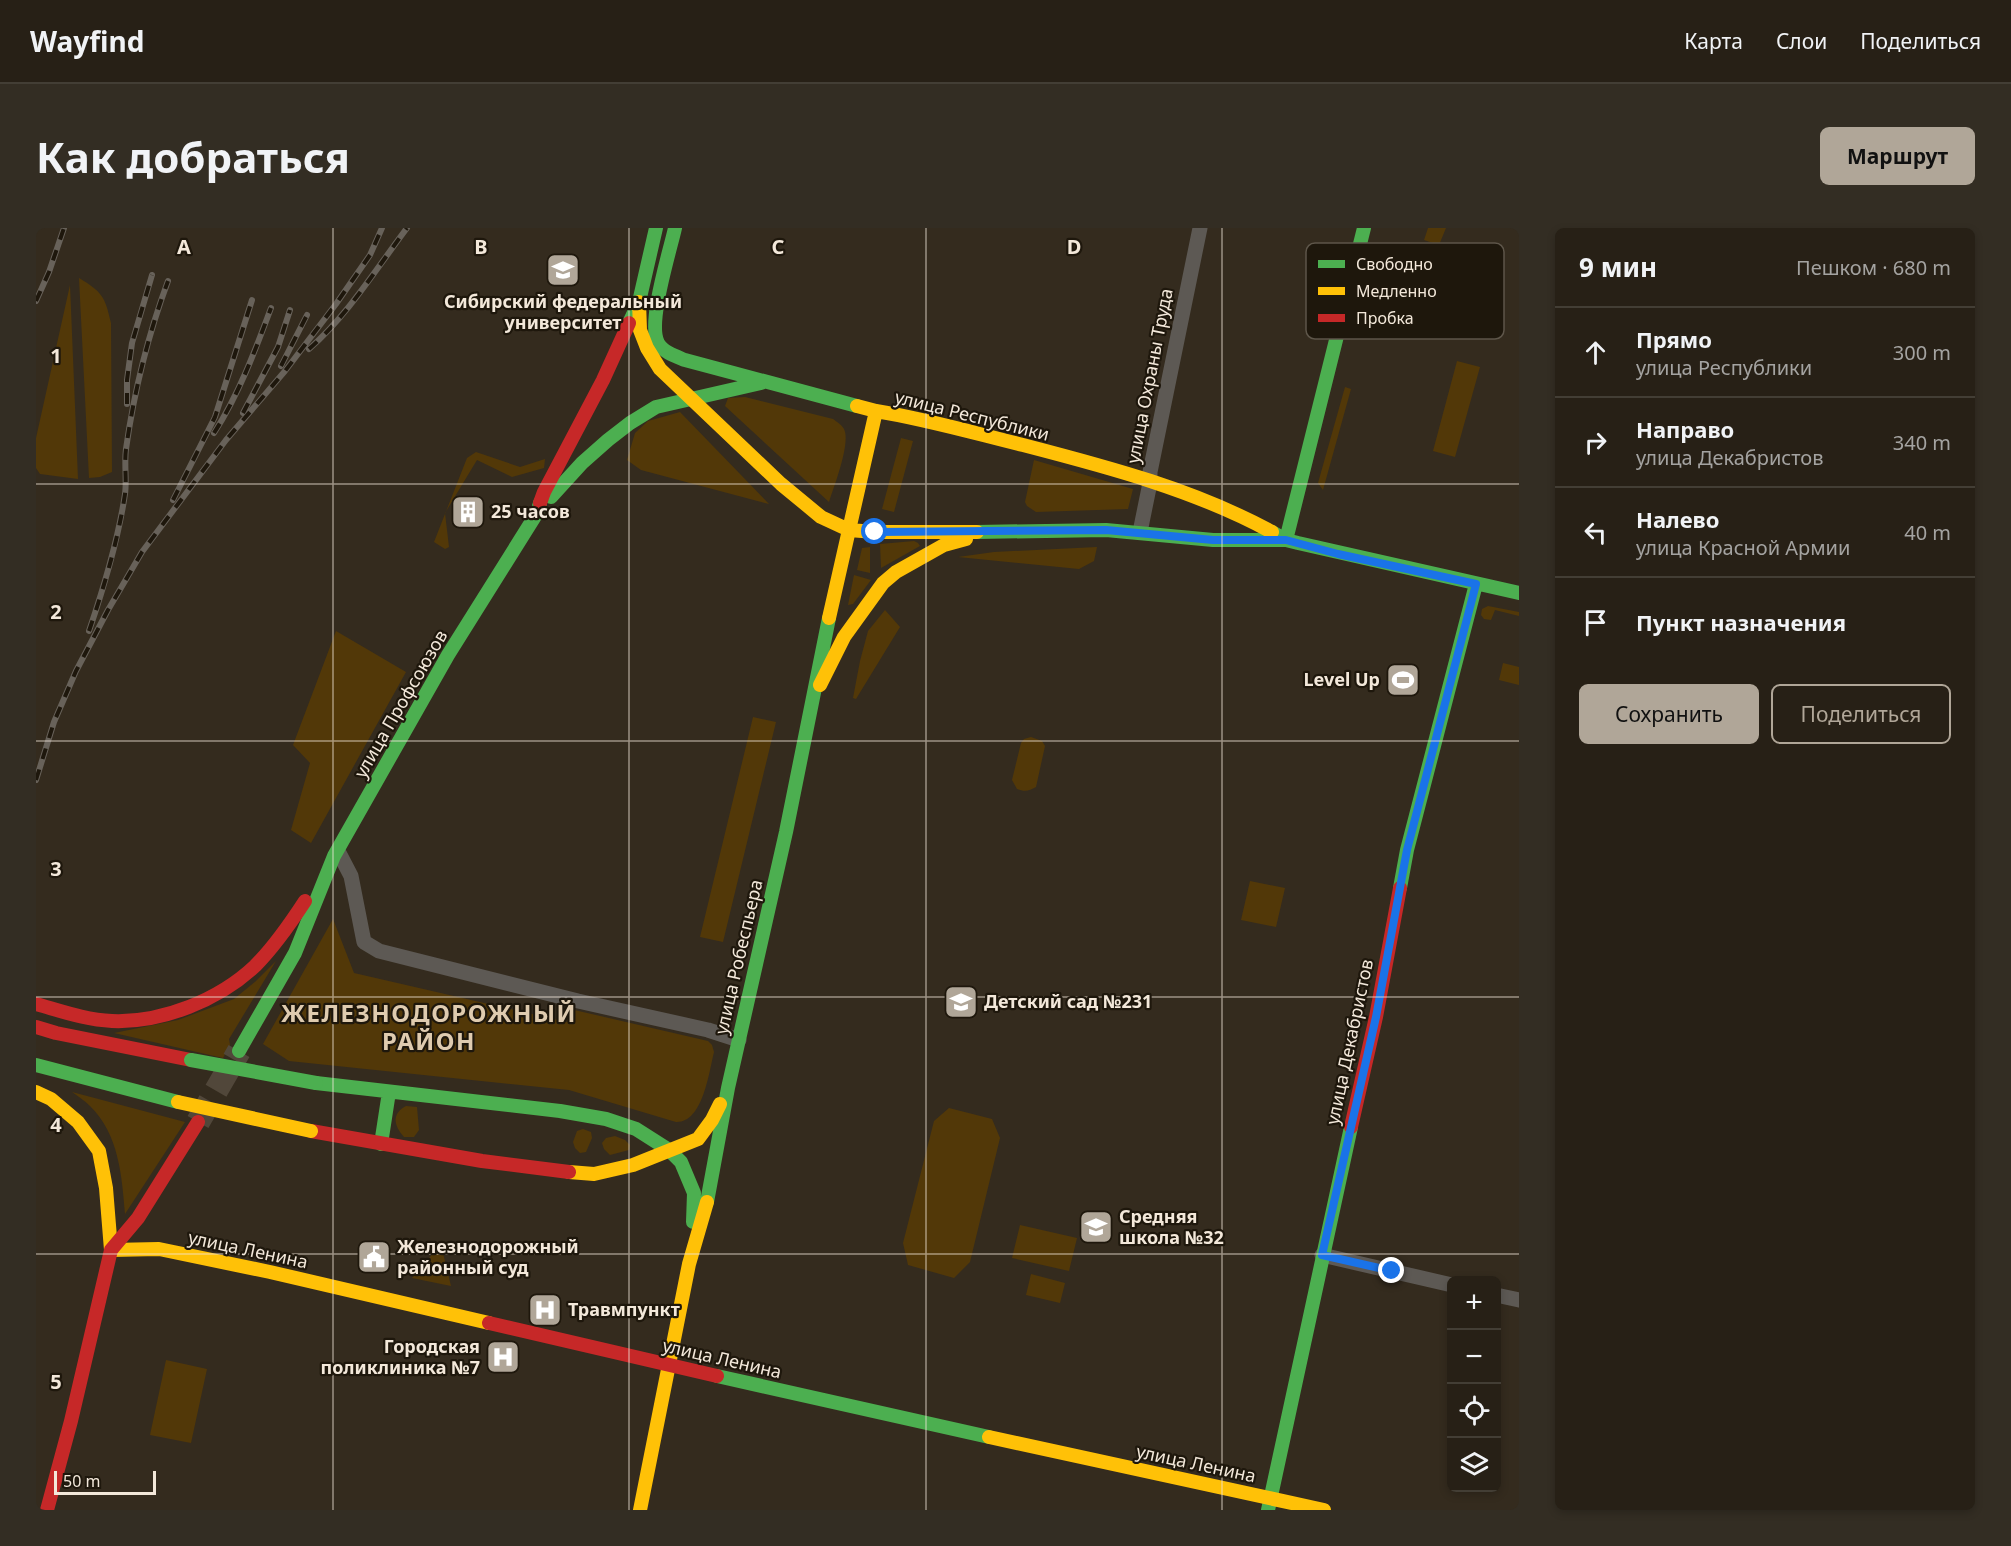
<!DOCTYPE html>
<html lang="ru">
<meta charset="utf-8">
<style>
body{margin:0;font-family:"Noto Sans",sans-serif;background:#332d23;color:#f1f3f6}
.controls{position:absolute;right:18px;bottom:18px;display:grid;overflow:hidden;border-radius:9px;box-shadow:0 3px 9px #0003}
.controls button{width:54px;height:54px;display:grid;place-items:center;padding:0;border:0;border-bottom:2px solid #433e35;background:#272016;color:#f1f3f6;font:30px sans-serif}
.scale{position:absolute;left:18px;bottom:15px;width:102px;box-sizing:border-box;padding-left:6px;border:3px solid #f3e8da;border-top:0;font-size:16px;line-height:21px;white-space:nowrap;color:#f3e8da;-webkit-text-stroke:4px #1e170c;paint-order:stroke}
.stop{position:absolute;width:18px;height:18px;margin:-14px;border:4px solid #1a73e8;border-radius:50%;background:#fff}
.stop.end{background:#1a73e8;border-color:#fff;box-shadow:0 2px 6px #0008}
.list{margin:0;padding:0;list-style:none}
h2{display:flex;justify-content:space-between;align-items:center;height:78px;margin:0;padding:0 24px;font-size:26px}
h2 small{font-size:20px;font-weight:400;color:#a4a3a1}
.list li{display:grid;grid-template-columns:39px 1fr auto;gap:18px;align-items:center;box-sizing:border-box;height:90px;padding:0 24px;border-top:2px solid #433e35}
.list b{display:block;font-size:22px;white-space:nowrap}
.list p{margin:0;font-size:20px;white-space:nowrap;color:#a4a3a1}
.list em{font-size:20px;font-style:normal;color:#a4a3a1}
.actions{display:flex;gap:12px;padding:18px 24px}
.actions a{flex:1;padding:14px 0;border:2px solid #b0a698;border-radius:9px;text-align:center;font-size:21px;color:#b0a698}
.actions .main{background:#b0a698;color:#111}
.icon{flex:none;width:33px;height:33px;fill:none;stroke:currentColor;stroke-width:2;stroke-linecap:round;stroke-linejoin:round}
.map{position:relative;flex:none;width:1483px;height:1282px;overflow:hidden;border-radius:9px}
header{display:flex;align-items:center;gap:36px;box-sizing:border-box;height:84px;padding:0 30px;background:#272016;border-bottom:2px solid #433e35}
header strong{font-size:28px}
nav{display:flex;gap:33px;margin-inline-start:auto;font-size:21px}
.intro{display:flex;align-items:center;justify-content:space-between;box-sizing:border-box;height:144px;padding:0 36px}
h1{margin:0;font-size:42px}
.button{padding:15px 27px;border-radius:9px;background:#b0a698;color:#111;font-size:21px;font-weight:700}
main{display:flex;gap:36px;padding:0 36px}
aside{flex:1;background:#272016;border-radius:9px;box-shadow:0 3px 9px #0003}
.map>svg:first-child{display:block}
.green{fill:#523808}
.lines{fill:none;stroke-linecap:round;stroke-linejoin:round}
.primary-tunnel{stroke:#51473a;stroke-width:24;stroke-dasharray:24 12;stroke-linecap:butt}
.street{stroke:#5d5954;stroke-width:15}
.fast{stroke:#4caf50;stroke-width:14}
.slow{stroke:#ffc107;stroke-width:14}
.jam{stroke:#c62828;stroke-width:14}
.rail-casing{stroke:#68625a;stroke-width:6}
.rail{stroke:#1e170c;stroke-width:4;stroke-dasharray:11;stroke-linecap:butt}
.fast-bridge{stroke:#4caf50;stroke-width:14}
.slow-bridge{stroke:#ffc107;stroke-width:14}
.route{stroke:#1a73e8;stroke-width:8}
.grid{fill:none;stroke:#f3e8da;stroke-width:1.5;stroke-opacity:0.55}
.labels{text-anchor:middle;stroke-width:4.5;stroke-linejoin:round;paint-order:stroke}
.poi-label{font-size:18px;font-weight:bold;fill:#f3e8da;stroke:#1e170c;text-anchor:start}
.street-label{font-size:18px;fill:#f3e8da;stroke:#1e170c}
.district-label{font-size:24px;font-weight:bold;letter-spacing:1.5px;fill:#dfcbaf;stroke:#1e170c}
.key{fill:#1e170c;stroke:#5e564a;stroke-width:1.5}
.key-label{font-size:16px;fill:#f3e8da}
.grid-label{font-size:20px;text-anchor:middle;font-weight:bold;fill:#f3e8da;stroke:#1e170c;stroke-width:4.5;stroke-linejoin:round;paint-order:stroke}
</style>
<header>
<strong>Wayfind</strong>
<nav><a>Карта</a><a>Слои</a><a>Поделиться</a></nav>
</header>
<div class="intro"><h1>Как добраться</h1><a class="button">Маршрут</a></div>
<main>
<div class="map">
<svg width="1483" height="1282" viewBox="0 0 1483 1282">
<rect width="100%" height="100%" fill="#342b1e"/>
<!-- green -->
<path class="green" d="M 1392,0 L 1410,0 L 1403,17 L 1388,12 Z
M 43,50 C 66,64 69,68 75,95 L 76,244 L 64,249 L 53,250 Z
M 34,57 L 42,251 L 4,246 L 0,240 L 0,210 Z
M 1421,133 L 1444,139 L 1419,229 L 1397,223 Z
M 1309,159 L 1315,161 L 1287,262 L 1282,255 Z
M 709,169 L 797,191 C 801,194 805,196 808,201 C 815,215 798,258 793,274 L 689,178 L 692,170 Z
M 644,184 L 733,276 L 605,242 L 591,232 L 599,205 L 612,193 Z
M 865,210 L 877,213 L 858,284 L 846,281 Z
M 440,224 L 484,239 L 509,231 L 508,240 L 476,249 L 441,232 L 409,285 L 413,319 L 409,321 L 398,314 L 431,230 Z
M 998,232 L 1097,261 L 1092,281 L 1000,284 L 991,278 L 989,274 Z
M 878,313 L 882,315 L 884,318 L 845,340 L 844,316 Z
M 834,319 L 834,345 L 821,342 L 826,320 Z
M 1061,319 L 1058,333 L 1043,341 L 922,329 L 958,324 Z
M 818,347 L 835,352 L 817,376 L 812,377 Z
M 1452,378 L 1483,384 L 1483,388 L 1459,382 L 1455,392 L 1448,391 L 1445,387 L 1446,381 Z
M 849,382 L 864,399 L 820,471 L 817,470 L 824,433 L 832,403 Z
M 300,403 L 370,444 L 275,615 L 255,602 L 274,535 L 257,517 Z
M 1467,435 L 1483,439 L 1483,457 L 1463,452 Z
M 717,489 L 740,494 L 687,714 L 664,709 Z
M 995,509 L 1006,513 L 1009,518 L 1000,559 C 993,563 989,564 981,561 L 976,552 L 985,515 L 988,511 Z
M 1214,653 L 1249,660 L 1240,699 L 1205,692 Z
M 297,691 L 318,745 L 531,794 L 534,781 L 672,813 L 676,817 L 678,824 C 673,844 667,895 640,894 L 533,862 L 253,833 L 227,816 Z
M 240,733 L 193,811 L 194,817 L 187,830 L 78,805 L 142,792 L 198,771 L 220,753 Z
M 36,864 L 149,894 L 89,986 C 86,949 83,906 54,878 C 49,873 42,868 36,864 Z
M 370,878 L 381,879 L 383,902 L 378,909 L 368,909 C 358,898 355,886 370,878 Z
M 913,880 L 956,891 L 964,910 L 934,1034 L 918,1050 L 872,1037 L 867,1015 L 898,893 Z
M 547,901 L 555,904 L 556,910 L 550,924 L 544,925 L 539,920 L 537,914 L 541,903 Z
M 579,908 L 589,912 L 594,917 L 593,922 L 574,927 L 568,921 L 566,915 L 570,910 Z
M 984,997 L 1041,1010 L 1033,1043 L 976,1030 Z
M 399,1023 L 407,1025 L 415,1058 L 376,1050 Z
M 995,1046 L 1029,1055 L 1024,1075 L 990,1067 Z
M 130,1132 L 171,1141 L 155,1215 L 114,1207 Z"/>
<g class="lines">
<!-- primary-tunnel -->
<path class="primary-tunnel" d="M 162,894 L 203,823"/>
<!-- street -->
<path class="street" d="M 1104,304 L 1114,255 L 1114,244 L 1164,0
M 302,623 L 315,648 L 328,714 L 343,723 L 542,773 L 672,802 L 703,812
M 1286,1027 L 1416,1057
M 1460,1067 L 1483,1072"/>
<!-- fast -->
<path class="fast" d="M 639,0 C 634,23 611,95 622,115 C 627,124 639,128 649,132 L 821,178
M 593,95 L 603,74 L 620,0
M 515,269 L 546,235 L 572,212 L 594,195 L 620,179 L 725,155
M 941,304 L 1070,302 L 1177,312 L 1250,312
M 1236,304 L 1250,312 L 1262,315 L 1483,365
M 1250,312 L 1328,0
M 1364,660 L 1371,622 L 1440,356
M 203,823 L 259,725 L 298,628 L 412,427 L 501,285 L 504,275
M 0,837 L 142,874
M 280,855 L 524,883 L 570,891 L 600,901 L 633,922 L 645,934 L 658,965 L 657,994
M 345,916 L 353,864
M 671,974 L 692,860 L 750,604 L 793,390
M 681,1148 L 953,1209
M 1232,1282 L 1315,899"/>
<!-- slow -->
<path class="slow" d="M 603,74 L 604,102 L 611,120 L 624,141 L 745,256 L 785,289 L 813,302 L 839,304 L 941,304
M 840,183 C 890,191 938,205 987,217 C 1072,239 1159,262 1236,304
M 793,390 L 840,183 L 821,178
M 784,457 L 808,409 L 847,355 L 860,344 L 908,317 L 930,311
M 0,864 L 15,871 L 42,894 L 63,923 L 70,960 L 75,1022
M 533,944 L 558,946 L 597,937 L 662,911 L 676,892 L 684,876
M 75,1022 L 123,1021 L 234,1044 L 453,1095
M 953,1209 L 1288,1282
M 604,1282 L 653,1036 L 671,974"/>
<!-- jam -->
<path class="jam" d="M 504,275 L 508,264 L 567,152 L 593,95
M 0,776 C 25,783 50,792 76,793 C 126,795 183,772 219,738 C 238,719 254,696 269,673
M 0,799 L 20,805 L 155,832
M 1315,899 L 1340,789 L 1364,660
M 275,903 L 446,933 L 533,944
M 453,1095 L 681,1148
M 11,1282 L 35,1193 L 75,1022 L 102,990 L 162,894"/>
<defs>
<path id="rail" d="M 0,73 L 13,44 L 28,0
M 273,121 C 312,87 340,41 371,0
M 245,138 L 271,87
M 91,176 L 91,152 L 96,115 L 116,47
M 207,185 L 242,119 L 254,82
M 178,205 C 203,166 219,123 235,80
M 137,272 L 179,189 L 216,72
M 53,403 C 68,359 82,313 89,266 C 91,252 88,236 90,221 C 98,164 112,107 132,53
M 0,552 L 18,494 L 40,443 L 72,382 L 106,324 L 190,212 L 249,143 L 300,76 L 334,27 L 346,0"/>
</defs>
<!-- rail casing -->
<use href="#rail" class="rail-casing"/>
<!-- rail -->
<use href="#rail" class="rail"/>
<!-- fast-bridge -->
<path class="fast-bridge" d="M 155,832 L 280,855"/>
<!-- slow-bridge -->
<path class="slow-bridge" d="M 142,874 L 275,903"/>
</g>
<g class="lines">
<!-- route -->
<path class="route" d="M 839,304 L 1070,302 L 1177,312 L 1250,312 L 1302,326 L 1440,356 L 1371,622 L 1340,789 L 1286,1027 L 1356,1043"/>
</g>
<!-- grid -->
<path class="grid" d="M 297,0 L 297,1282M 593,0 L 593,1282M 890,0 L 890,1282M 1186,0 L 1186,1282M 0,256 L 1483,256M 0,513 L 1483,513M 0,769 L 1483,769M 0,1026 L 1483,1026"/>
<!-- icons -->
<defs>
<symbol id="university-square" viewBox="-11 -11 22 22"><rect x="-9" y="-9" width="18" height="18" rx="4" fill="#b0a698" stroke="#1e170c"/><path d="M0-5L7-2L0 1L-7-2ZM-4 1L0 2.5L4 1V4Q0 6-4 4Z" fill="#fff"/></symbol>
<symbol id="building-square" viewBox="-11 -11 22 22"><rect x="-9" y="-9" width="18" height="18" rx="4" fill="#b0a698" stroke="#1e170c"/><path d="M-4-6H4V6H1V3H-1V6H-4ZM-2.5-4.3h1.7v1.8h-1.7ZM.8-4.3h1.7v1.8H.8ZM-2.5-1h1.7V.8h-1.7ZM.8-1h1.7V.8H.8Z" fill="#fff"/></symbol>
<symbol id="stadium-square" viewBox="-11 -11 22 22"><rect x="-9" y="-9" width="18" height="18" rx="4" fill="#b0a698" stroke="#1e170c"/><path d="M0-5a6.5 5 0 1 0 0 10a6.5 5 0 1 0 0-10ZM-3.5-1.8h7v3.6h-7Z" fill="#fff"/></symbol>
<symbol id="school-square" viewBox="-11 -11 22 22"><rect x="-9" y="-9" width="18" height="18" rx="4" fill="#b0a698" stroke="#1e170c"/><path d="M0-5L7-2L0 1L-7-2ZM-4 1L0 2.5L4 1V4Q0 6-4 4Z" fill="#fff"/></symbol>
<symbol id="civic-square" viewBox="-11 -11 22 22"><rect x="-9" y="-9" width="18" height="18" rx="4" fill="#b0a698" stroke="#1e170c"/><path d="M-.6-6.5H3V-4.5H.6V-3L4-1V1h2V6H-6V1h2V-1L-.6-3ZM-1.2 2.5V6h2.4V2.5Z" fill="#fff"/></symbol>
<symbol id="hospital-square" viewBox="-11 -11 22 22"><rect x="-9" y="-9" width="18" height="18" rx="4" fill="#b0a698" stroke="#1e170c"/><path d="M-5-5h3v3.5h4V-5h3V5h-3V1.5h-4V5h-3Z" fill="#fff"/></symbol>
</defs>
<g fill-rule="evenodd">
<use href="#university-square" x="508" y="23" width="38" height="38"/>
<use href="#building-square" x="413" y="265" width="38" height="38"/>
<use href="#stadium-square" x="1348" y="433" width="38" height="38"/>
<use href="#school-square" x="906" y="755" width="38" height="38"/>
<use href="#school-square" x="1041" y="980" width="38" height="38"/>
<use href="#civic-square" x="319" y="1010" width="38" height="38"/>
<use href="#hospital-square" x="490" y="1063" width="38" height="38"/>
<use href="#hospital-square" x="448" y="1110" width="38" height="38"/>
</g>
<g class="labels">
<!-- poi labels -->
<g class="poi-label">
<text x="527" y="80" text-anchor="middle">Сибирский федеральный<tspan x="527" dy="21">университет</tspan></text>
<text x="455" y="290">25 часов</text>
<text x="1344" y="458" text-anchor="end">Level Up</text>
<text x="948" y="780">Детский сад №231</text>
<text x="1083" y="995">Средняя<tspan x="1083" dy="21">школа №32</tspan></text>
<text x="361" y="1025">Железнодорожный<tspan x="361" dy="21">районный суд</tspan></text>
<text x="532" y="1088">Травмпункт</text>
<text x="444" y="1125" text-anchor="end">Городская<tspan x="444" dy="21">поликлиника №7</tspan></text>
</g>
<!-- street labels -->
<g class="street-label">
<text transform="translate(1114 148) rotate(-79)" y="6">улица Охраны Труда</text>
<text transform="translate(936 188) rotate(14)" y="6">улица Республики</text>
<text transform="translate(365 476) rotate(-60)" y="6">улица Профсоюзов</text>
<text transform="translate(703 729) rotate(-77)" y="6">улица Робеспьера</text>
<text transform="translate(1314 814) rotate(-78)" y="6">улица Декабристов</text>
<text transform="translate(212 1022) rotate(12)" y="6">улица Ленина</text>
<text transform="translate(686 1131) rotate(13)" y="6">улица Ленина</text>
<text transform="translate(1160 1236) rotate(12)" y="6">улица Ленина</text>
</g>
<!-- district labels -->
<g class="district-label">
<text x="393" y="794">ЖЕЛЕЗНОДОРОЖНЫЙ<tspan x="393" dy="28">РАЙОН</tspan></text>
</g>
</g>
<!-- legend -->
<rect x="1270" y="15" width="198" height="96" rx="9" class="key"/>
<rect x="1282" y="32" width="27" height="8" fill="#4caf50"/>
<rect x="1282" y="59" width="27" height="8" fill="#ffc107"/>
<rect x="1282" y="86" width="27" height="8" fill="#c62828"/>
<g class="key-label">
<text x="1320" y="42">Свободно</text>
<text x="1320" y="69">Медленно</text>
<text x="1320" y="96">Пробка</text>
</g>
<g class="grid-label">
<text x="148" y="26">A</text>
<text x="445" y="26">B</text>
<text x="742" y="26">C</text>
<text x="1038" y="26">D</text>
<text x="20" y="135">1</text>
<text x="20" y="391">2</text>
<text x="20" y="648">3</text>
<text x="20" y="904">4</text>
<text x="20" y="1161">5</text>
</g>
</svg>
<div class="controls">
<button>+</button>
<button>−</button>
<button><svg class="icon" aria-label="locate" viewBox="0 0 24 24"><circle cx="12" cy="12" r="6"/><path d="M12 2v4M12 18v4M2 12h4M18 12h4"/></svg></button>
<button><svg class="icon" aria-label="layers" viewBox="0 0 24 24"><path d="M12 4l9 5-9 5-9-5zM3 14l9 5 9-5"/></svg></button>
</div>
<div class="scale">50 m</div>
<div class="stop" style="left:839px;top:304px"></div>
<div class="stop end" style="left:1356px;top:1043px"></div>
</div>
<aside>
<h2>9 мин<small>Пешком · 680 m</small></h2>
<ul class="list">
<li><svg class="icon" aria-label="ahead" viewBox="0 0 24 24"><path d="M12 20V5M6 11l6-6 6 6"/></svg><div><b>Прямо</b><p>улица Республики</p></div><em>300 m</em></li>
<li><svg class="icon" aria-label="right" viewBox="0 0 24 24"><path d="M7 20v-9h11M14 6l5 5-5 5"/></svg><div><b>Направо</b><p>улица Декабристов</p></div><em>340 m</em></li>
<li><svg class="icon" aria-label="left" viewBox="0 0 24 24"><path d="M17 20v-9H6M10 6l-5 5 5 5"/></svg><div><b>Налево</b><p>улица Красной Армии</p></div><em>40 m</em></li>
<li><svg class="icon" aria-label="arrive" viewBox="0 0 24 24"><path d="M6 21V4h12l-3 4 3 4H6"/></svg><div><b>Пункт назначения</b></div></li>
</ul>
<div class="actions"><a class="main">Сохранить</a><a>Поделиться</a></div>
</aside>
</main>
